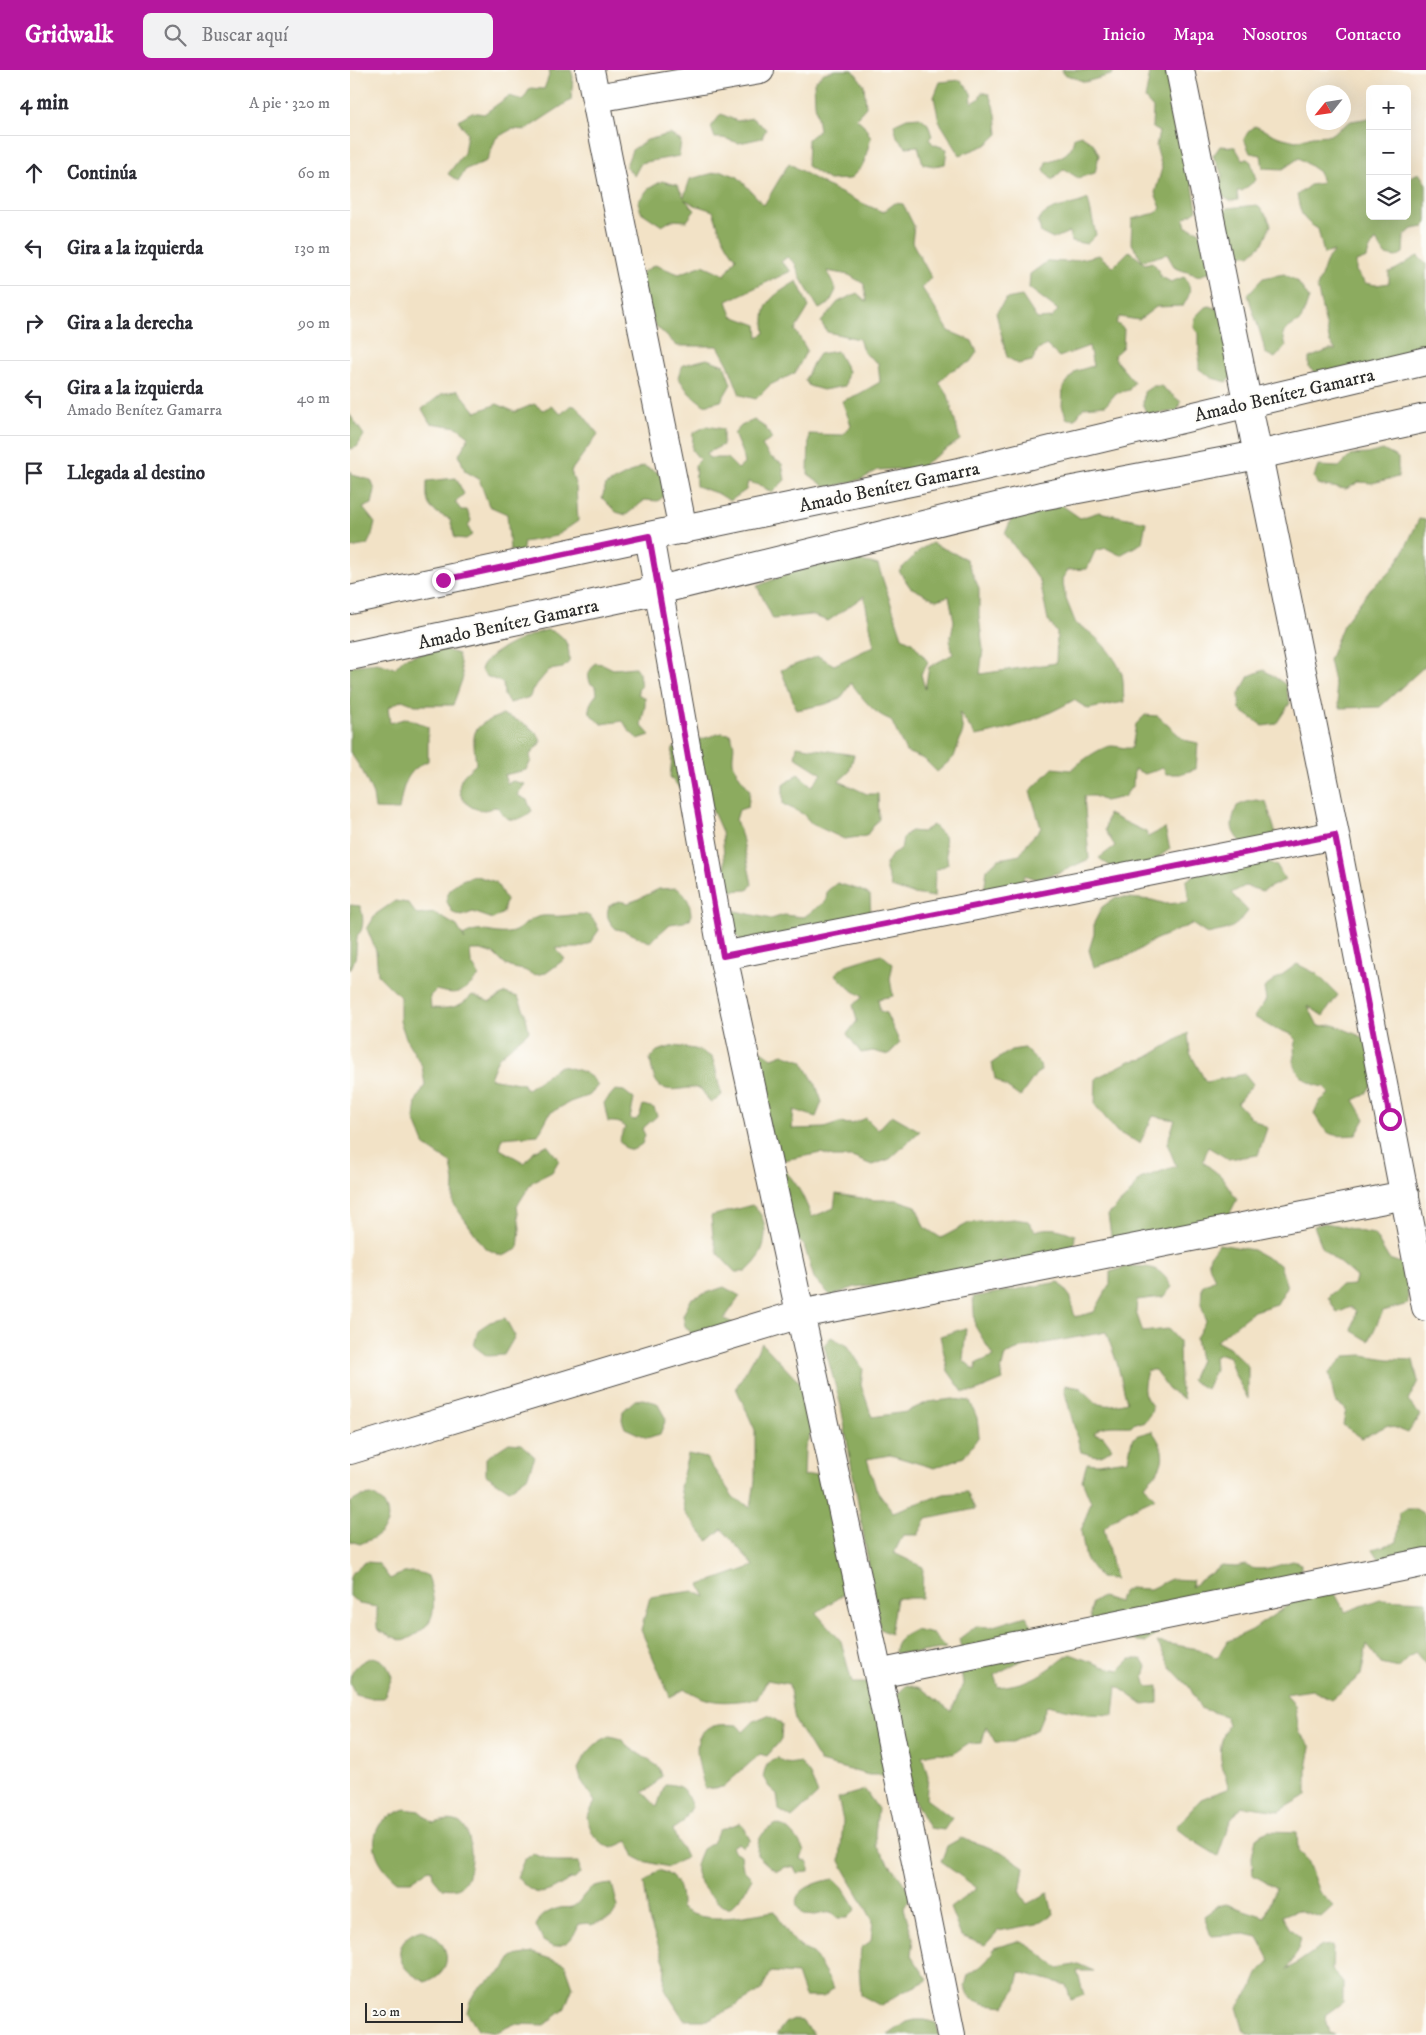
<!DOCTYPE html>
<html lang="es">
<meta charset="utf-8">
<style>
body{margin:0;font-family:"IM FELL DW Pica",serif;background:#f2f2f3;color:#2b2b33}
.controls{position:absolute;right:15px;top:15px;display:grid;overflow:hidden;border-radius:8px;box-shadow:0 5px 20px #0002}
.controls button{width:45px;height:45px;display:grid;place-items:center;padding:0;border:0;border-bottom:1px solid #e1e1e2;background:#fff;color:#2b2b33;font:25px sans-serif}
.compass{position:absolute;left:956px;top:15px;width:45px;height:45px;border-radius:50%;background:#fff;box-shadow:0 5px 20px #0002;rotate:240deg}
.scale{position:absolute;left:15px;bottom:12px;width:98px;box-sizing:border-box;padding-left:5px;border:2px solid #2b2b2b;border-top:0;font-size:14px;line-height:18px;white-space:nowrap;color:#2b2b2b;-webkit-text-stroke:4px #fdfcf7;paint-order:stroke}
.stop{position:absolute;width:15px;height:15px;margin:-11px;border:4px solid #b5179e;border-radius:50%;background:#fff}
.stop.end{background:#b5179e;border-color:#fff;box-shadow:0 1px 5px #0008}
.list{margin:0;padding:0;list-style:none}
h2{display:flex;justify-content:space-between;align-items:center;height:65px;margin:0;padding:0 20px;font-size:21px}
h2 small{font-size:16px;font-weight:400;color:#7c7c81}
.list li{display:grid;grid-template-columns:32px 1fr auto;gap:15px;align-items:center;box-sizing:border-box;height:75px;padding:0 20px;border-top:1px solid #e1e1e2}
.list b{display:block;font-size:19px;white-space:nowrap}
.list p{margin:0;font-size:16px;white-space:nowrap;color:#7c7c81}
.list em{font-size:16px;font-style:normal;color:#7c7c81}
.icon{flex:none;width:28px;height:28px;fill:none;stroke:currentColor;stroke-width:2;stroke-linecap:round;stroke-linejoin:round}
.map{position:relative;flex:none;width:1076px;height:1965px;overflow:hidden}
header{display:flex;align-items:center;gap:30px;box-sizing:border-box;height:70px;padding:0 25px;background:#b5179e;color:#fff}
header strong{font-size:24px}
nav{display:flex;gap:28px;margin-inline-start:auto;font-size:18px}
.search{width:350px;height:45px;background:#f2f2f3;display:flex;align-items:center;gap:12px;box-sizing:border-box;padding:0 18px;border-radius:8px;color:#7c7c81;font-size:19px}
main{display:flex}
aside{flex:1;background:#fff}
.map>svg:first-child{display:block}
.forest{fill:#8cab5f;stroke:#5c6b45}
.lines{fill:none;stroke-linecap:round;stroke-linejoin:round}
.minor-casing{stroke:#494642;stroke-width:30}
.secondary-casing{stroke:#494642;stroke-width:30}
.minor{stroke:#fff;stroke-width:28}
.secondary{stroke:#fff;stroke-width:28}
.route{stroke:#b5179e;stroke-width:6}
.labels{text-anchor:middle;stroke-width:4;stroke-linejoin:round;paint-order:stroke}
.street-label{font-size:19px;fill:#2b2b2b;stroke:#fdfcf7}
</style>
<header>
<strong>Gridwalk</strong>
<div class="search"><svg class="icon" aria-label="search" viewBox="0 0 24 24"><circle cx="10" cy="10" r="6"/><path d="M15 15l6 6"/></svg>Buscar aquí</div>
<nav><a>Inicio</a><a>Mapa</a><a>Nosotros</a><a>Contacto</a></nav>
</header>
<main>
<aside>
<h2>4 min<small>A pie · 320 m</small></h2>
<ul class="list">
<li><svg class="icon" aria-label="ahead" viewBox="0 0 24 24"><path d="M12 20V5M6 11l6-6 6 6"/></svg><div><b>Continúa</b></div><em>60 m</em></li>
<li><svg class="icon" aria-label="left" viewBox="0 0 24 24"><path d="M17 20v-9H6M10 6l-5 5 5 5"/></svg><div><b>Gira a la izquierda</b></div><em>130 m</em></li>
<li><svg class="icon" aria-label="right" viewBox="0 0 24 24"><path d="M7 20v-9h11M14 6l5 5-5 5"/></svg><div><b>Gira a la derecha</b></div><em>90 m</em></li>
<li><svg class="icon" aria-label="left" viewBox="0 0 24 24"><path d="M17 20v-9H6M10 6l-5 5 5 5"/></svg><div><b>Gira a la izquierda</b><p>Amado Benítez Gamarra</p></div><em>40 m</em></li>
<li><svg class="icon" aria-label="arrive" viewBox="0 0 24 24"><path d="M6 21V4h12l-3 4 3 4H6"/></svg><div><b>Llegada al destino</b></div></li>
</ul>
</aside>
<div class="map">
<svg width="1076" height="1965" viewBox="0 0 1076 1965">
<rect width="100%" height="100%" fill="#fdfcf7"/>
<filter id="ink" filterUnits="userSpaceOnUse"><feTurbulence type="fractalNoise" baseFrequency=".02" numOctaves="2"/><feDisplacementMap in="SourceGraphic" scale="10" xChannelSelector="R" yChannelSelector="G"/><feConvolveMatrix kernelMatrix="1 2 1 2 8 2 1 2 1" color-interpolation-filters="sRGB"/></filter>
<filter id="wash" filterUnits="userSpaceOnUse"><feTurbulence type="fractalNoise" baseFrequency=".0096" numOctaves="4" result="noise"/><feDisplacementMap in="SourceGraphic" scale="20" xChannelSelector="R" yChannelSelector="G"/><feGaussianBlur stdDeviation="1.12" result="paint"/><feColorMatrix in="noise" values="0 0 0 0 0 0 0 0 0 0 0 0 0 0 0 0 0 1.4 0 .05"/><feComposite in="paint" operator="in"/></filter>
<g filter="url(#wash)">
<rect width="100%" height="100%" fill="#f2e2c6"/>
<!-- forest -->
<path class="forest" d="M 199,0 L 221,0 L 223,7 L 221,30 L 175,60 L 162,59 L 146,68 L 137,91 L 116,99 L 108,111 L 98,104 L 114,83 L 117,63 L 108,50 L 122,42 L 134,44 L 159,26 L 173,30 L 180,18 L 194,19 L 200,3 Z
M 486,0 L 503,0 L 514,15 L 516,37 L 506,48 L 514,55 L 521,68 L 513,95 L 500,109 L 479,110 L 457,96 L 458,69 L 469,60 L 465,34 L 464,12 L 474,3 Z
M 712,0 L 766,0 L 761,5 L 735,12 L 714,4 Z
M 798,0 L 823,0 L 847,140 L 834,149 L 836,157 L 849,161 L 862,201 L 849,206 L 825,198 L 817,184 L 792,191 L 781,172 L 782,149 L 806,143 L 811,138 L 805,123 L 812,98 L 806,76 L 809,62 L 802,57 L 803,38 L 795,29 L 800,3 Z
M 611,10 L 621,23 L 622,33 L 629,29 L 632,22 L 639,24 L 646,44 L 648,64 L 636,75 L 610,85 L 589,51 L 584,27 L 590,12 Z
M 371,44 L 387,51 L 402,48 L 416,59 L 412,68 L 389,73 L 373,68 L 365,68 L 361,57 Z
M 557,48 L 570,47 L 578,54 L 582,66 L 579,69 L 583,74 L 597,79 L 595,94 L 584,96 L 573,94 L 568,76 L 556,77 L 547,67 L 544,54 Z
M 1020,48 L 1020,146 L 1057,146 L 1057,108 L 1069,103 L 1076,114 L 1076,152 L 1074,157 L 1062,159 L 1054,166 L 1053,183 L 1046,187 L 1035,185 L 1026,170 L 1019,180 L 1017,188 L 1006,192 L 1006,201 L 1015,213 L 1026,215 L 1039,213 L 1039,202 C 1050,199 1058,190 1068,186 L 1076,194 L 1076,302 L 969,305 L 959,298 L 959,288 L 979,280 L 986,280 L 980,273 L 967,217 L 978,188 L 984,181 L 974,184 L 968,159 C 951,149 951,144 947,125 L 960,115 L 972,113 L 969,102 L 949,88 L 933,99 L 913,98 L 911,85 L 900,83 L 894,69 L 898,62 L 905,56 L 929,67 L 946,71 L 962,66 L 980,65 L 1001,51 Z
M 320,64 L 331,71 L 329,86 L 291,93 L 284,106 L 276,96 L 282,80 L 297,70 Z
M 731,65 L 743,73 L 749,85 L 745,103 L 728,108 L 714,99 L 702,110 L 694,100 L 696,92 C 711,87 722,85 724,67 Z
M 870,76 L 885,77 L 892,89 L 897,89 L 901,92 L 906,110 L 892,121 L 887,121 L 888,130 L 880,131 L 869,124 L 872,104 L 863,86 Z
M 439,93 C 469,113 499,128 533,142 L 545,133 L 553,134 L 564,156 L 562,172 L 581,207 L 572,218 L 599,261 L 622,271 L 627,282 L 620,292 L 602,300 L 589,312 L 598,325 L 610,370 L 577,392 L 566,403 L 548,399 L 528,400 L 512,409 L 477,418 L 458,404 L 459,364 L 493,365 L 501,355 L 492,331 L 509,324 L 530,312 L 528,293 L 514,283 L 509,269 L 477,262 L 471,252 L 488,232 L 507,223 L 517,232 L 514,214 L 499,205 L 477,201 L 486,220 L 479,234 L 469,239 L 451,209 L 445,193 L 437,187 L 431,192 L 441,201 L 377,231 L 382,246 L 407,255 L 408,267 L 415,263 C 410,231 423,226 447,211 L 459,237 L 445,260 L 457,280 L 445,303 L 420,315 L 406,329 L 390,325 L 378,294 L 368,276 L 327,276 L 306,256 L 290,233 L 290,204 L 305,195 L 329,204 L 353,195 L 375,205 L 386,188 C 375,174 368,158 363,141 L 345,135 L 334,129 L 345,140 L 337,151 L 322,150 L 312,156 L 291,142 L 288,132 L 298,119 L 312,111 L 327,115 L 334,127 L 340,109 L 372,101 L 388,107 L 414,135 Z
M 738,129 L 746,165 L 737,174 L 721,171 L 719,162 L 703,169 L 691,163 L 688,150 C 702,134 719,138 738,129 Z
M 907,135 L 917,146 L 921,155 L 913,173 L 900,185 L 883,184 L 868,173 L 865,155 L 877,138 Z
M 779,181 L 795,194 L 802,192 L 809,200 L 810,206 L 821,212 L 834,207 C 843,218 840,225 833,236 L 806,237 L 789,250 L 769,247 L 766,253 L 774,259 L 773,277 L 764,285 L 767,292 L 784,312 L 779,320 L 766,323 L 756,335 L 734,337 L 725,349 L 717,349 L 712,336 L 713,317 L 726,301 L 743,296 L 739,276 L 709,287 L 696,275 L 687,281 L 682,291 L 668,294 L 657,287 L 646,243 L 656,229 L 672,226 L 687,249 L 702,248 L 708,240 L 679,218 L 680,204 L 698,191 L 717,192 L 749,185 L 763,197 Z
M 934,204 L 947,211 L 959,228 L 951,250 L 937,259 L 933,264 L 936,276 L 925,288 L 915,283 C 912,263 903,245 898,224 L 913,208 Z
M 860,236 L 870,240 L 888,299 L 877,312 L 862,308 L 849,299 L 849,264 L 844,258 L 845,247 L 855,237 Z
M 487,281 L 498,301 L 495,316 L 473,320 L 459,316 L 455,310 L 463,293 L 469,284 Z
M 357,289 L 374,295 L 381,314 L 371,331 L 354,335 L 339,323 L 328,307 L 333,295 Z
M 803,316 L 811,316 L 831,332 L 827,341 L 797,345 L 793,335 L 794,322 Z
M 108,320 L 126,342 L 147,334 L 165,342 L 184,334 L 193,340 L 201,336 L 211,344 L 221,335 L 227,337 L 248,364 L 221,401 L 226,417 L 228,451 L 206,466 L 174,472 L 172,484 L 160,480 L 157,444 L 139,436 L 129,409 L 115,401 L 109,385 L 119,366 L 107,357 L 80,353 L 72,339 L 92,324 Z
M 0,345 L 14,365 L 7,377 L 0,379 Z
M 404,350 L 416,358 L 422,369 L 412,375 L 419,386 L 432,394 L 435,410 L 422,423 L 412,416 L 398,412 L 396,420 L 380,431 L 369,424 L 346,416 L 345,395 L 350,390 L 342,380 L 343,363 L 357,356 L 373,359 L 373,375 L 357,383 L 359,388 L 377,388 L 388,399 L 394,394 L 392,383 L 384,364 L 391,356 Z
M 1033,380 L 1048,388 L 1048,407 L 1022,413 L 1009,412 L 996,419 L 968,415 L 964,407 L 968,396 L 989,397 L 1001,385 L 1017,384 Z
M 293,396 L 314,405 L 314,426 L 308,431 L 295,430 L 276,445 L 266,442 L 252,428 L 256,415 Z
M 0,401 L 2,405 L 21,410 L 25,420 L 22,434 L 13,438 L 25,453 L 22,465 L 17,475 L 0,478 Z
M 106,408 L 114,424 L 105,432 L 111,440 L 117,440 L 121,450 L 118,457 L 122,465 L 116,469 L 105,468 L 100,449 C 77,439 76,436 77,411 Z
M 710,434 L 730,448 L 749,442 L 796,452 L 792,473 L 770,485 L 756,478 L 745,481 L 737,499 L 718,500 L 712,509 L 716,529 L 726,554 C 744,562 765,585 772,604 C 774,612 773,623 774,632 L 738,639 L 724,630 C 694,647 661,660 626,666 L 609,642 L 613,661 L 604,687 L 587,702 L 574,689 L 556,682 L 541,650 C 522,643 513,628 501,613 L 491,628 L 476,634 L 447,640 L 431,600 L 468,586 L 484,595 L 524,576 L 514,526 L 478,551 L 461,545 L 423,549 L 407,516 C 443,502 490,482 528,495 L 552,567 L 562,572 L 578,592 L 571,604 L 575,619 L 579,597 L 603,584 L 600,572 L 604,551 L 599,526 L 586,530 L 560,517 L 549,501 L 571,479 L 582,473 L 616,489 L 629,518 L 629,546 L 633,579 L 630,604 L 706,593 L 707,563 L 698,550 L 690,511 L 655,464 L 666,438 Z
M 1069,449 L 1076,450 L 1076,595 L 1030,637 L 990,638 L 979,590 L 993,555 L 1021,518 L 1040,502 L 1053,483 Z
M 197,560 C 215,563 220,575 219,592 L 213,598 L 199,600 L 182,620 L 180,627 L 160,633 L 154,626 L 153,613 L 136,606 L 131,600 C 133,583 181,564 197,560 Z
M 90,578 L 108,584 L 113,607 L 103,635 L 65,635 L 52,630 L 38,638 L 40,653 L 57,648 L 78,657 L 78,691 C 55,701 53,717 49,740 L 25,739 L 23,725 L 13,702 L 0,682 L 0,596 L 27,593 L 45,598 L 54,588 Z
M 245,593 L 253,594 L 263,599 L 285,597 L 289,603 L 291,617 L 288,620 L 288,624 L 295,628 L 295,636 L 291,655 L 300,665 L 288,669 L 279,661 L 273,651 L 252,654 C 237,644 235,638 247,624 L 246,617 L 240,613 L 238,604 Z
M 914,600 L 935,614 L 940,633 L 926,654 L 913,656 L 890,640 L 889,624 L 899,606 Z
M 152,645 C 164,648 188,658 191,672 L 180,685 L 181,691 L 176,700 L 154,705 L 157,713 L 163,711 L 175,714 L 167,725 L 177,730 L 182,741 C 170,751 156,755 149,738 L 144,737 C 127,747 105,730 110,713 C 112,704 120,700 126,694 C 123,663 118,657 152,645 Z
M 795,645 L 808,646 L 834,670 L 848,673 L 846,699 L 830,704 L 816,704 L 813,698 L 795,704 L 784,699 L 783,715 L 774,727 L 755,731 L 744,726 L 734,726 L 739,789 L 713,801 L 687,809 L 674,805 L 673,830 L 633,830 L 637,799 L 649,789 L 670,785 L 678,772 L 691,758 L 680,721 L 703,698 L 721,700 C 729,693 751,676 762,676 C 769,676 774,679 782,678 L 786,654 Z
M 371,663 L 380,664 C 387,676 382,680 383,692 C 385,703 395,712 400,721 L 398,737 L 389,740 L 386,750 L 392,767 L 402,814 L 398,820 L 377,821 L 372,762 L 354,721 L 329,717 L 320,707 L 323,678 Z
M 447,676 L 504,685 L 499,702 L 489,711 L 517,724 L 528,724 L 529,749 L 516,766 L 494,769 L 462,754 L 453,744 L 433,734 L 433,715 L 448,704 L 462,716 L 472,704 L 445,687 Z
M 906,730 L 916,732 L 927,767 L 895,777 C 880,761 879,757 887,736 L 896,732 Z
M 758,744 L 796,762 L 798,767 L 815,758 L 820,779 L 777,809 L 749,788 L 765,776 L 755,760 Z
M 583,755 L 594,766 L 598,794 L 585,801 L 584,827 L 563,824 L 541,817 L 535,796 L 543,783 L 551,779 L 553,768 L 560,761 L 572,762 Z
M 917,791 L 928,797 L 935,810 L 912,821 L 895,816 L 881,823 L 898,841 C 884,860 879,859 857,864 L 842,854 L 804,870 L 781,885 L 744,897 L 739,880 L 744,864 L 744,853 L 752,837 L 766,827 L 802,830 L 816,834 L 839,832 L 836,811 L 855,797 L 872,794 L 882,800 Z
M 126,806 L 146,812 L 156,830 L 153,843 L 143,849 L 123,842 L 112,846 L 103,843 L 96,830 C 100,814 110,809 126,806 Z
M 487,813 L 510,820 L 520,825 L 521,848 L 395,877 L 380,856 L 381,840 L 421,849 L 434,845 L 454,847 L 476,831 L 477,821 Z
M 327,818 C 338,827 341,833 341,848 L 334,852 L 320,854 L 300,872 C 288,868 279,861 266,859 C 259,851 255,847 259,836 L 269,831 L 278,833 L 286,830 L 309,819 Z
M 45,831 L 58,833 L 67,845 L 84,843 L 107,856 L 115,870 L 113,866 C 132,855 141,865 158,863 C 169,862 175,852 185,848 C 194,844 202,847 211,846 C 231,845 240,838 249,860 L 239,874 L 229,878 L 205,878 L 215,889 L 196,903 L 184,905 L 174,900 L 163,898 L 154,894 L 144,884 L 131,880 L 120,880 L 121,892 L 129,906 C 113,923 109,926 86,920 L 80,926 L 81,938 C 99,939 110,938 122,925 L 140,932 L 155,923 L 168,927 L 175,943 L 179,961 L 148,988 L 140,1008 L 174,1014 L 176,1020 L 210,996 C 226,999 238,1001 248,1015 L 240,1025 L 220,1032 L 200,1043 L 188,1065 L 152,1068 L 150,1079 L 175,1093 L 184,1081 L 197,1075 L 209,1090 L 202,1102 L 182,1112 L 167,1136 L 170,1158 L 168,1179 L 152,1186 L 135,1178 L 103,1133 L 104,1112 L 101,1093 L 75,1076 L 64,1049 L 66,1031 L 75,1015 L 72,996 L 57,971 L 50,951 L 50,927 L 28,905 L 26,881 L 17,859 L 26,844 Z
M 0,835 L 10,836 C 13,844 14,853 11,861 C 9,864 7,864 7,868 C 5,883 8,885 0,900 Z
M 531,884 L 543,894 L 540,909 L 543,926 L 528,929 L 530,941 L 536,943 L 550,973 L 538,985 L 523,981 L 511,983 L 497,964 L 507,951 L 503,935 L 513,927 L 499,918 L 485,904 L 496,895 Z
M 947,894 L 967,904 L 988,925 L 973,946 L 958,936 L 968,956 L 984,955 L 1032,975 L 1034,996 L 1015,1025 L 1004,1030 L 1015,1049 L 1006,1065 C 980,1067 976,1066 964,1043 L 970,1031 L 979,1024 L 975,1017 C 960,1016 941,1003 944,986 C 945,980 946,975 946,969 L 941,964 L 921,957 L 904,947 L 916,930 L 914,918 Z
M 838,963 L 840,983 L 856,1012 L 895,1004 L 903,1014 L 887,1033 L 899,1046 L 917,1058 L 908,1085 L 878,1089 L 858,1077 L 853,1092 L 871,1106 L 887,1129 L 877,1149 L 762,1173 L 758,1145 L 779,1125 L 790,1109 L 826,1096 L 817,1073 L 825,1050 L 803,1046 L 790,1073 L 767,1062 L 745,1035 L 746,1008 L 780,991 L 794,989 Z
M 324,976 L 345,979 L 362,987 C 367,1000 367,1011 372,1025 L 366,1030 L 360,1032 L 351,1019 C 344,1017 339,1018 331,1019 C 306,1023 303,1009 300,988 L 307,981 Z
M 674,978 L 690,994 L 691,1001 L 686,1004 L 670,1027 L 645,1009 L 642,993 L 661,980 Z
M 412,981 L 422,988 L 433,984 L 452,991 L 466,1015 L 472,1032 L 466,1047 L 444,1040 L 442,1059 L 474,1058 L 489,1053 L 502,1054 L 516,1048 L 528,1060 L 542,1045 L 570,1061 L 540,1089 L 522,1095 L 502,1087 L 483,1087 L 471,1083 L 434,1090 L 423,1078 L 406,987 Z
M 265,1020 L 274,1021 L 284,1029 L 280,1049 L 286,1050 L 290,1045 L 293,1035 L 304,1038 L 307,1046 L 292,1059 L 295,1065 L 292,1074 L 283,1080 L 275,1078 L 269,1070 L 275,1058 C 271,1051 264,1052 258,1052 L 254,1033 Z
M 431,1098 C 447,1110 454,1129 462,1147 L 484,1138 L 486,1124 L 524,1130 L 547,1130 L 566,1136 L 574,1157 L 591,1168 L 619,1153 L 663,1149 L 678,1151 L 685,1161 C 700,1156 710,1159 725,1165 L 723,1190 L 662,1200 L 654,1189 L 632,1218 L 552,1227 L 521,1215 L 505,1217 L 481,1226 L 464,1208 L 454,1175 L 428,1154 Z
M 402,1135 C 418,1147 418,1169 409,1186 C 407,1192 400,1197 396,1202 L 385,1202 L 368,1184 L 363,1166 L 361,1146 Z
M 975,1153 C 992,1155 1007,1162 1024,1164 L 1039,1189 L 1057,1195 L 1058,1234 L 1033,1241 L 1019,1271 L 1002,1261 L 1006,1241 L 1001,1237 L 987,1243 L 978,1227 L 989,1216 L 1004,1215 L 1006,1207 L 973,1179 L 964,1156 Z
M 869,1174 L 903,1180 L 930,1195 L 937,1217 L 927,1234 L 904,1241 L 866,1271 L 879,1278 L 898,1296 L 898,1329 L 884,1303 L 879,1287 L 871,1284 L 864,1287 L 865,1300 L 856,1319 L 841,1310 L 850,1290 L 846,1268 L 856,1250 L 851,1234 L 852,1216 L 865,1209 C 857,1191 855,1190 869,1174 Z
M 780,1196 C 803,1197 810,1197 822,1217 L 813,1227 L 787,1230 L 786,1242 L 793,1262 L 818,1259 L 829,1271 L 830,1316 L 834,1329 L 818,1319 L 805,1300 L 797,1300 C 796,1306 793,1315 794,1321 C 797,1337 811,1333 793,1353 L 785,1352 L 781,1356 C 769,1357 750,1353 744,1364 L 753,1366 L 762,1378 C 749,1389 746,1386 731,1382 L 714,1319 L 715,1315 L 731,1318 C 747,1337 753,1338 777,1332 L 767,1293 L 756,1262 L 674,1277 L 655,1285 L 651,1301 L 653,1310 L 624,1322 L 613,1322 L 598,1301 L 590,1266 L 616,1258 L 613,1290 L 625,1300 L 627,1293 L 643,1286 L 625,1256 L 623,1227 L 709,1212 L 719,1225 L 725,1247 L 744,1242 L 760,1214 L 760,1202 Z
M 374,1217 L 390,1226 L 374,1249 L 390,1256 L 355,1279 L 335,1256 L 333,1245 L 342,1228 Z
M 155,1248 L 165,1266 L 154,1285 L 137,1286 L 124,1276 L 128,1260 L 140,1252 Z
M 481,1267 L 498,1276 L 513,1299 L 511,1315 L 522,1347 L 556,1342 L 578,1332 L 603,1329 L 620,1331 L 627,1348 L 629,1366 L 614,1387 L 584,1398 L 540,1385 L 517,1389 L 526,1419 L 543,1442 L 594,1424 L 617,1422 L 625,1439 L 577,1449 L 568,1465 L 553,1465 L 544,1483 L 573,1497 L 572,1528 L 546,1528 L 540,1564 L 530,1559 L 491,1336 L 474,1275 Z
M 412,1273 L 445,1308 L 473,1331 L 455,1378 L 454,1406 L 487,1401 L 498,1521 L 466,1543 L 491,1571 L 502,1613 L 519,1613 L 542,1705 L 519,1705 L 470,1692 L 445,1651 L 439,1614 L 417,1610 L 407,1629 C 377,1632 362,1636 335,1619 L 320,1627 L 291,1560 L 300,1527 L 344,1521 L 356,1527 L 350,1515 L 404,1496 L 372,1459 L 358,1471 L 335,1443 L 330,1417 L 338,1384 L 356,1388 L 384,1428 L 401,1437 L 405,1411 L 405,1360 L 386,1318 Z
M 1013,1285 L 1038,1289 L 1063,1290 L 1068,1311 L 1058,1331 L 1070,1345 L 1058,1363 L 1038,1355 L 1012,1368 L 993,1355 L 996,1339 L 985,1332 L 979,1303 L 995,1286 Z
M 293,1329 L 307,1333 L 316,1349 L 310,1364 L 297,1368 L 275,1358 L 272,1350 L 273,1341 L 285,1330 Z
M 802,1361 C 819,1384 815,1398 794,1415 L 805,1428 C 787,1436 768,1444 754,1458 L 765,1509 L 750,1508 L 736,1490 L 731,1461 L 741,1432 L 732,1410 L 737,1393 L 748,1394 L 778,1390 L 782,1369 L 788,1365 Z
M 159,1373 L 171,1374 L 185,1387 L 177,1407 L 159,1420 L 136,1405 L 136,1388 Z
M 22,1425 C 38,1432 45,1452 28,1465 C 23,1469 16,1471 10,1474 L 0,1471 L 0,1433 L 12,1426 Z
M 1057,1439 L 1066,1439 L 1076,1445 L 1076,1482 L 1030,1490 L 1023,1479 L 1047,1472 L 1049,1443 Z
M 943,1491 L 951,1494 L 950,1520 L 838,1542 L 796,1572 C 777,1570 761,1566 744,1557 L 740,1545 L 742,1533 L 752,1527 L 768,1532 L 773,1522 L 779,1518 L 800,1519 L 821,1509 L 843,1510 L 841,1517 L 871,1496 L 886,1497 L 895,1495 C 909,1504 928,1495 943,1491 Z
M 16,1492 L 28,1493 L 40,1509 C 53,1502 64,1499 78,1506 C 88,1540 87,1556 53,1571 L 31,1562 L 27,1558 L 27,1537 L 9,1534 L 0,1526 C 0,1506 0,1501 16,1492 Z
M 964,1517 L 983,1520 L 995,1542 L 1030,1529 L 1076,1531 L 1076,1595 L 1065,1582 L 1049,1598 L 1031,1594 L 1017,1574 L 1011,1605 L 981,1630 L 962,1620 L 935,1624 L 945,1635 L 949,1662 L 961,1677 L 957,1698 L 957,1725 L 930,1741 L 892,1736 L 880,1751 L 868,1786 L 842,1770 L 826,1757 L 851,1729 L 879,1718 C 870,1692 866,1680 878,1654 L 875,1646 L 850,1638 L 840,1618 L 821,1598 L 807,1572 L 849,1579 L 867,1588 L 878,1571 L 902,1560 Z
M 676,1546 L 692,1571 L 678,1587 L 644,1605 L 648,1617 C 683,1613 692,1604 720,1584 L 755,1597 L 769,1600 L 780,1589 L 792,1589 L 797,1597 L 794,1606 L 797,1617 L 808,1616 L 808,1633 L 794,1635 L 767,1616 L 764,1645 L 738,1644 L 697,1635 L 687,1659 L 663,1672 L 645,1672 L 636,1656 L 632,1673 L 617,1674 L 603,1684 L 586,1683 L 572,1686 L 578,1706 L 576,1729 L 602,1748 L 594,1760 L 579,1758 L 562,1726 L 557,1657 L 545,1648 L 543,1628 L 557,1615 L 571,1618 L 601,1641 L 613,1614 L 611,1600 L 615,1595 L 609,1569 L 626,1556 L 640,1557 Z
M 565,1560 L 583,1564 L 596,1578 L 566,1583 L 545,1583 C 545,1569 553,1566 565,1560 Z
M 23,1587 C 35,1590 38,1596 42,1607 L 34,1628 L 18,1628 L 6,1625 L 0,1613 C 0,1599 10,1591 23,1587 Z
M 418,1645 L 432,1654 L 431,1670 L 417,1686 L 410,1684 L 373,1717 L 355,1719 C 346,1684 334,1650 387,1655 L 393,1662 L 404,1651 Z
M 260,1666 L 271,1669 L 280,1678 L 309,1697 L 312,1706 L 301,1718 L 293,1722 L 307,1737 L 315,1714 C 334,1715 335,1720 342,1737 L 333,1752 L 323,1759 C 325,1769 332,1777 336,1788 L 318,1797 L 293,1791 L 285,1787 L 278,1771 L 262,1778 C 244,1770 242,1765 237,1747 L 245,1732 L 231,1710 L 228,1699 C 236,1683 243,1673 260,1666 Z
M 428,1688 C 435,1695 440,1694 450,1692 L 460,1705 L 468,1724 L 442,1748 L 429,1740 L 427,1724 L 419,1717 L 413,1707 C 415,1698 417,1689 428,1688 Z
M 515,1720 L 528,1739 L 525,1764 L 526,1776 L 562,1824 L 554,1838 L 563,1869 L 561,1885 L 578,1910 L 551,1923 L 531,1936 L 511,1925 L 509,1897 L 511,1878 L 521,1871 L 523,1851 L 490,1791 L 493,1751 L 488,1728 Z
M 55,1739 L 69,1741 L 83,1753 C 91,1751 102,1748 110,1753 C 124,1763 124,1800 114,1813 C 109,1820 100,1819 92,1818 L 83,1807 L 82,1800 L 79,1799 L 61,1811 L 47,1811 C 31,1798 17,1778 29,1756 C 34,1747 47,1743 55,1739 Z
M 390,1753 L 395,1759 L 400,1770 L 393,1777 L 388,1773 L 381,1777 L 383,1781 L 391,1785 L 393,1799 L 402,1808 L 391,1827 L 379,1839 C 366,1833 352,1819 347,1806 C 343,1797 349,1787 352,1779 L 362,1773 L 369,1760 Z
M 427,1754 C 442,1759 447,1768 454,1781 L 451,1789 L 459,1792 L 459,1802 L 447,1803 L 444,1797 L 435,1797 L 427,1801 L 419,1796 L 407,1785 C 407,1768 412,1761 427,1754 Z
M 918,1761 L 947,1762 L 948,1781 L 957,1790 L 969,1822 L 983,1836 L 971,1847 L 947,1840 L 932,1846 L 940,1859 L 951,1868 L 948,1881 L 937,1900 L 972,1876 L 983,1875 L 982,1900 L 993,1913 L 993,1932 L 975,1945 L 980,1963 L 985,1965 L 902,1965 L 894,1961 L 887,1937 L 902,1918 L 908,1904 L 920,1890 L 908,1867 L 895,1864 L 861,1866 L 854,1846 L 868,1836 L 876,1834 L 915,1847 L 926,1818 L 903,1805 L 902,1787 L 906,1768 Z
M 611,1768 L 650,1781 L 674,1797 L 670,1823 L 677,1834 L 698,1823 L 703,1844 L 687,1854 L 648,1861 L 635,1875 L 611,1866 L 600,1838 L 627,1818 L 591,1792 L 597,1776 Z
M 183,1784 L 206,1792 L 229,1792 L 230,1803 L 225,1809 L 221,1809 C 197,1822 188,1833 167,1807 L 174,1790 Z
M 309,1800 C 329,1807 331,1818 331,1838 C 356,1856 396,1845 425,1841 C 434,1857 443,1877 463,1883 L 484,1918 L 473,1927 L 455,1927 L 447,1904 L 421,1902 L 411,1921 L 382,1938 L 357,1950 L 334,1950 L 314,1918 L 315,1894 L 299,1850 L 294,1813 Z
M 483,1809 L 491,1815 L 506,1839 L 497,1848 L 488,1848 C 479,1840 477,1843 465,1845 C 461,1845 457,1844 453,1844 C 432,1823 466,1812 483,1809 Z
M 262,1814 L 268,1837 L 262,1847 L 241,1855 L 238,1853 L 229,1854 C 222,1870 219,1874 203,1877 L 193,1871 L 186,1856 C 189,1846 200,1840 210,1838 C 214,1837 218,1838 222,1837 C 229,1834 231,1828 236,1823 C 242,1816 253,1815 262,1814 Z
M 72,1860 C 92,1865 107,1890 87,1906 C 84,1908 80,1910 76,1912 C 68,1908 59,1904 54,1896 C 43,1878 55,1864 72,1860 Z
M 668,1871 C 685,1877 693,1888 709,1898 L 728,1894 L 744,1901 L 727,1901 L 734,1925 L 721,1930 L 716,1915 L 670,1902 L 666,1919 L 655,1936 L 636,1934 L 621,1929 L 615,1916 L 618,1905 C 630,1897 639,1892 644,1878 Z
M 183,1883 L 215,1894 L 223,1917 L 214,1940 L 194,1955 L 164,1954 L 147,1962 L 128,1959 L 117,1942 C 125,1911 134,1918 153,1900 C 157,1896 160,1891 163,1886 Z
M 444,1949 L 452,1951 L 464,1965 L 426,1965 L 435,1953 Z
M 565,1950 L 575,1950 L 586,1953 L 589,1965 L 538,1965 L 557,1952 Z"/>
</g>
<g filter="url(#ink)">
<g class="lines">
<defs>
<path id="minor" d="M 240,0 L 333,460
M 830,0 L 985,765 L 1076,1237
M 246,28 L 410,0
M 299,466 L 373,886 L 528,1604 L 601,1965
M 373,886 L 985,765
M 0,1380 L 450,1244 L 1055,1125
M 528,1604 L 1076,1492"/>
<path id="secondary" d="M 0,530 L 299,466 L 609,402 L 1076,291
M 0,586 L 309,520 L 691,426 L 908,385 L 1076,348"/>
</defs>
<!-- minor casing -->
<use href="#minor" class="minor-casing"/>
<!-- secondary casing -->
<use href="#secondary" class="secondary-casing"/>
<!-- minor -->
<use href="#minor" class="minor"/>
<!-- secondary -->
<use href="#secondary" class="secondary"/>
</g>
</g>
<g class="lines" filter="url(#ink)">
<!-- route -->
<path class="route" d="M 93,510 L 299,466 L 373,886 L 985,765 L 1040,1049"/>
</g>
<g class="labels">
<!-- street labels -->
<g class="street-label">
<text transform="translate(934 324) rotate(-13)" y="7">Amado Benítez Gamarra</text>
<text transform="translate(539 416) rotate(-12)" y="7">Amado Benítez Gamarra</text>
<text transform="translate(158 553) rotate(-12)" y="7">Amado Benítez Gamarra</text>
</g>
</g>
</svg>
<div class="controls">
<button>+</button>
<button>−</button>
<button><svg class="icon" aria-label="layers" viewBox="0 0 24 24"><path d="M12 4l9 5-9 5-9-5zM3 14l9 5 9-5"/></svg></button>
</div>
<svg class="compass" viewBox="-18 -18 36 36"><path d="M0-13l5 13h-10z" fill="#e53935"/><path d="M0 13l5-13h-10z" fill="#7c7c81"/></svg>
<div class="scale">20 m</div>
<div class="stop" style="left:1040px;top:1049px"></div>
<div class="stop end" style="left:93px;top:510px"></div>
</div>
</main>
